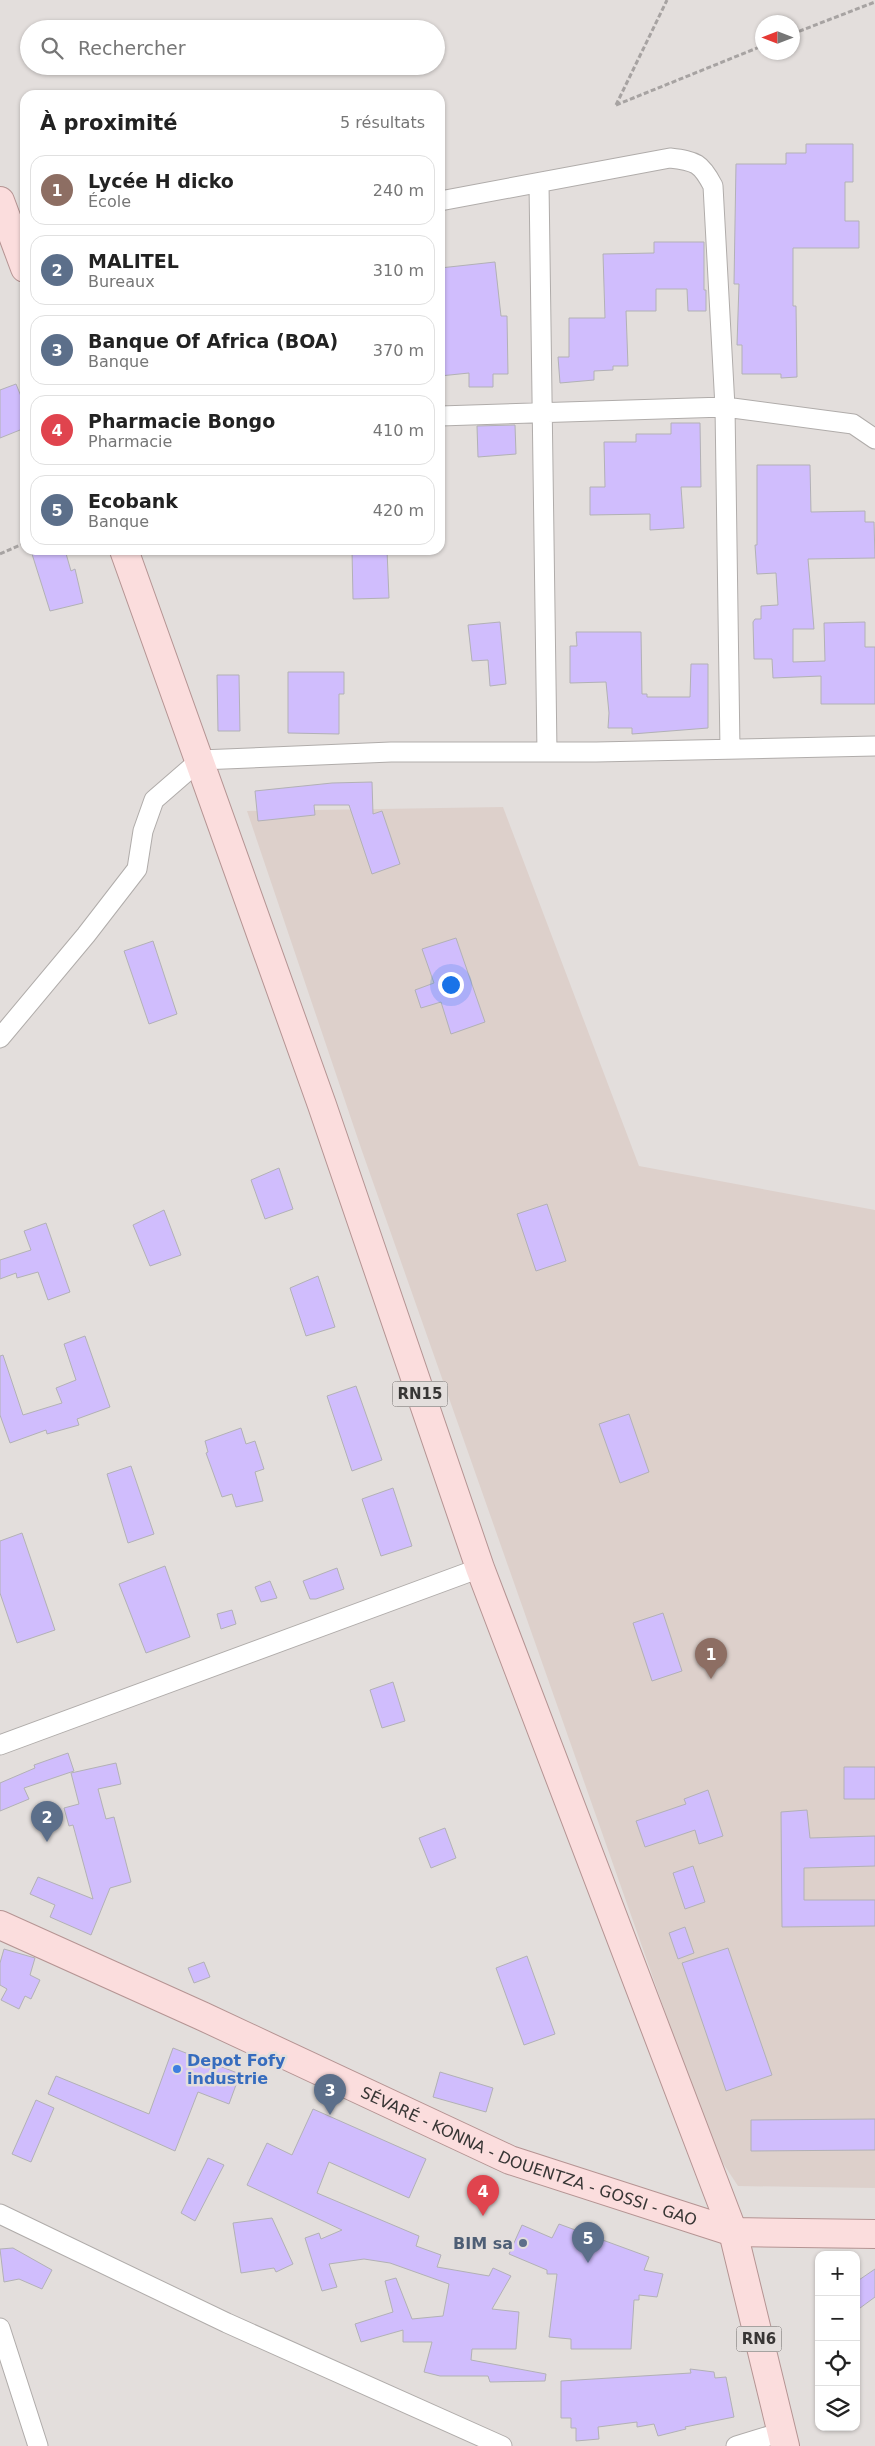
<!DOCTYPE html>
<html lang="fr">
<meta charset="utf-8">
<style>
body{margin:0;font-family:"DejaVu Sans",sans-serif;background:#f6f6f6;color:#222}
.controls{position:absolute;right:15px;bottom:15px;display:grid;overflow:hidden;border-radius:10px;box-shadow:0 1px 4px #0004}
.controls button{width:45px;height:45px;display:grid;place-items:center;padding:0;border:0;border-bottom:1px solid #e0e0e0;background:#fff;color:#222;font:25px sans-serif}
.compass{position:absolute;left:755px;top:15px;width:45px;height:45px;border-radius:50%;background:#fff;box-shadow:0 1px 4px #0004;rotate:270deg}
.you{position:absolute;left:450px;top:984px;width:18px;height:18px;margin:-12px;border:4px solid #fff;border-radius:50%;background:#1a73e8;box-shadow:0 0 0 8px #1a73e833}
.badge{display:grid;place-items:center;width:32px;height:32px;border-radius:50%;background:#b45309;color:#fff;font-size:16px;font-weight:700}
.pin{position:absolute;translate:-50% -41px;filter:drop-shadow(0 1px 2px #0008)}
.pin::after{content:'';position:absolute;top:26px;width:18px;height:15px;background:inherit;clip-path:polygon(0 0,100% 0,50% 100%)}
.list{margin:0;padding:0;list-style:none}
h2{display:flex;justify-content:space-between;align-items:center;height:65px;margin:0;padding:0 20px;font-size:21px}
h2 small{font-size:16px;font-weight:400;color:#767676}
.list li{display:grid;grid-template-columns:32px 1fr auto;gap:15px;align-items:center;box-sizing:border-box;height:70px;margin:0 10px 10px;padding:0 10px;border:1px solid #e0e0e0;border-radius:15px}
.list b{display:block;font-size:19px;white-space:nowrap}
.list p{margin:0;font-size:16px;white-space:nowrap;color:#767676}
.list em{font-size:16px;font-style:normal;color:#767676}
.icon{flex:none;width:28px;height:28px;fill:none;stroke:currentColor;stroke-width:2;stroke-linecap:round;stroke-linejoin:round}
.map{position:relative;flex:none;width:875px;height:2446px;overflow:hidden}
.search{position:absolute;background:#fff;box-shadow:0 1px 4px #0004;left:20px;top:20px;width:425px;height:55px;display:flex;align-items:center;gap:12px;box-sizing:border-box;padding:0 18px;border-radius:28px;color:#767676;font-size:19px}
.panel{position:absolute;background:#fff;box-shadow:0 1px 4px #0004;left:20px;top:90px;width:425px;height:465px;border-radius:15px}
.map>svg:first-child{display:block}
.built{fill:#ddd0cb}
.building{fill:#d0bdfd;stroke:#b2b1b5}
.lines{fill:none;stroke-linecap:round;stroke-linejoin:round}
.minor-casing{stroke:#b0acaa;stroke-width:21}
.primary-casing{stroke:#b59493;stroke-width:30}
.path{stroke:#a7a3a2;stroke-width:3;stroke-dasharray:5 2.5;stroke-linecap:butt}
.minor{stroke:#fff;stroke-width:19}
.primary{stroke:#fbdddd;stroke-width:28}
.shop-dot{fill:#3f7fe0;stroke:#e3dedc;stroke-width:2}
.service-dot{fill:#5c6f8a;stroke:#e3dedc;stroke-width:2}
.labels{text-anchor:middle;stroke-width:5;stroke-linejoin:round;paint-order:stroke}
.shield{fill:#e3dedc;stroke:#6b6867;stroke-width:1}
.shield-label{font-size:15px;font-weight:bold;fill:#383635}
.shop-label{font-size:16px;font-weight:bold;fill:#366cbe;stroke:#e3dedc;text-anchor:start}
.street-label{font-size:16px;fill:#383635;stroke:#e3dedc}
.service-label{font-size:16px;font-weight:bold;fill:#4e5e75;stroke:#e3dedc;text-anchor:end}
</style>
<div class="map">
<svg width="875" height="2446" viewBox="0 0 875 2446">
<rect width="100%" height="100%" fill="#e3dedc"/>
<!-- built -->
<path class="built" d="M 503,807 L 639,1166 L 875,1210 L 875,2188 L 738,2186 L 713,2148 L 362,1151 L 247,811 Z"/>
<!-- building -->
<path class="building" d="M 806,144 L 853,144 L 853,182 L 845,182 L 845,221 L 859,221 L 859,248 L 793,248 L 793,306 L 796,306 L 797,377 L 781,378 L 781,374 L 742,374 L 742,345 L 737,345 L 739,284 L 734,284 L 736,164 L 786,164 L 786,153 L 806,153 Z
M 654,242 L 704,242 L 704,290 L 706,290 L 706,311 L 688,311 L 687,289 L 656,289 L 656,311 L 626,311 L 628,366 L 613,366 L 613,370 L 594,371 L 594,380 L 560,383 L 558,357 L 569,357 L 569,318 L 605,318 L 603,254 L 654,253 Z
M 495,262 L 501,316 L 507,316 L 508,374 L 493,374 L 493,387 L 469,387 L 469,373 L 440,376 L 440,268 Z
M 16,384 L 25,406 L 25,428 L 0,438 L 0,390 Z
M 671,423 L 700,423 L 701,487 L 681,487 L 684,528 L 650,530 L 650,514 L 590,515 L 590,487 L 605,487 L 604,442 L 636,442 L 636,434 L 671,434 Z
M 515,425 L 516,454 L 478,457 L 477,426 Z
M 757,465 L 810,465 L 811,512 L 865,511 L 865,522 L 874,522 L 875,558 L 808,559 L 814,629 L 793,629 L 793,662 L 825,661 L 824,623 L 865,622 L 865,647 L 875,647 L 875,704 L 821,704 L 821,676 L 773,678 L 772,659 L 754,659 L 753,622 L 755,619 L 761,619 L 761,606 L 778,605 L 776,573 L 757,574 L 755,545 L 757,545 Z
M 45,550 L 65,550 L 71,571 L 75,569 L 83,603 L 50,611 L 32,554 Z
M 352,550 L 387,550 L 389,598 L 353,599 Z
M 500,622 L 506,684 L 490,686 L 488,660 L 472,661 L 468,625 Z
M 576,632 L 641,632 L 642,694 L 647,694 L 647,697 L 690,697 L 691,664 L 708,664 L 708,728 L 632,734 L 632,728 L 608,728 L 609,713 L 606,682 L 570,683 L 570,646 L 577,646 Z
M 288,672 L 344,672 L 344,694 L 339,694 L 339,734 L 288,733 Z
M 217,675 L 239,675 L 240,731 L 218,731 Z
M 372,782 L 373,814 L 382,811 L 400,864 L 372,874 L 349,805 L 314,805 L 315,815 L 258,821 L 255,791 L 332,783 Z
M 456,938 L 485,1022 L 451,1034 L 441,1002 L 421,1008 L 415,990 L 434,983 L 422,949 Z
M 153,941 L 177,1014 L 149,1024 L 124,951 Z
M 279,1168 L 293,1209 L 265,1219 L 251,1180 Z
M 547,1204 L 566,1261 L 536,1271 L 517,1214 Z
M 164,1210 L 181,1255 L 150,1266 L 133,1225 Z
M 46,1223 L 70,1292 L 48,1300 L 38,1272 L 17,1278 L 16,1273 L 0,1279 L 0,1260 L 31,1250 L 24,1231 Z
M 318,1276 L 335,1327 L 306,1336 L 290,1288 Z
M 85,1336 L 110,1407 L 77,1419 L 79,1425 L 47,1434 L 46,1430 L 10,1443 L 0,1415 L 0,1356 L 3,1355 L 23,1415 L 62,1403 L 56,1388 L 76,1380 L 64,1344 Z
M 356,1386 L 382,1460 L 352,1471 L 327,1396 Z
M 629,1414 L 649,1472 L 620,1483 L 599,1424 Z
M 241,1428 L 246,1444 L 255,1441 L 264,1469 L 255,1472 L 263,1501 L 236,1507 L 232,1494 L 222,1497 L 206,1453 L 208,1452 L 205,1441 Z
M 131,1466 L 154,1534 L 128,1543 L 107,1474 Z
M 393,1488 L 412,1546 L 381,1556 L 362,1499 Z
M 22,1533 L 55,1630 L 17,1643 L 0,1593 L 0,1541 Z
M 165,1566 L 190,1637 L 146,1653 L 119,1584 Z
M 337,1568 L 344,1589 L 316,1599 L 310,1599 L 303,1581 Z
M 270,1581 L 277,1598 L 261,1602 L 255,1587 Z
M 232,1610 L 236,1624 L 221,1629 L 217,1614 Z
M 663,1613 L 682,1671 L 652,1681 L 633,1623 Z
M 393,1682 L 405,1721 L 382,1728 L 370,1690 Z
M 68,1753 L 74,1771 L 24,1788 L 29,1799 L 0,1811 L 0,1783 L 35,1768 L 34,1765 Z
M 116,1763 L 121,1784 L 98,1789 L 106,1819 L 114,1817 L 131,1882 L 110,1888 L 91,1935 L 50,1917 L 55,1905 L 30,1894 L 38,1877 L 93,1899 L 73,1825 L 69,1826 L 64,1808 L 79,1804 L 71,1773 Z
M 844,1767 L 875,1767 L 875,1799 L 844,1799 Z
M 708,1790 L 723,1836 L 699,1844 L 695,1830 L 645,1847 L 636,1821 L 686,1804 L 684,1799 Z
M 807,1810 L 810,1838 L 875,1836 L 875,1866 L 804,1868 L 804,1900 L 875,1900 L 875,1926 L 782,1927 L 781,1812 Z
M 445,1828 L 456,1858 L 431,1868 L 419,1838 Z
M 693,1866 L 705,1902 L 685,1909 L 673,1873 Z
M 685,1927 L 694,1953 L 678,1959 L 669,1933 Z
M 728,1948 L 772,2075 L 726,2091 L 682,1963 Z
M 4,1949 L 35,1958 L 30,1975 L 40,1980 L 31,1999 L 25,1996 L 19,2009 L 1,2000 L 7,1989 L 0,1985 L 0,1963 Z
M 527,1956 L 555,2034 L 524,2045 L 496,1968 Z
M 204,1962 L 210,1977 L 194,1983 L 188,1968 Z
M 173,2048 L 240,2074 L 229,2104 L 198,2092 L 175,2151 L 48,2094 L 56,2076 L 149,2114 Z
M 440,2072 L 493,2088 L 486,2112 L 433,2097 Z
M 36,2100 L 54,2108 L 31,2162 L 12,2154 Z
M 313,2109 L 426,2159 L 409,2198 L 329,2162 L 317,2193 L 419,2236 L 416,2246 L 441,2255 L 437,2267 L 489,2276 L 493,2268 L 511,2276 L 492,2309 L 519,2312 L 516,2349 L 472,2349 L 471,2360 L 546,2374 L 545,2381 L 490,2382 L 488,2376 L 440,2376 L 424,2372 L 432,2342 L 403,2342 L 403,2330 L 361,2342 L 355,2324 L 393,2312 L 385,2281 L 396,2278 L 412,2319 L 443,2316 L 449,2284 L 390,2263 L 364,2259 L 329,2264 L 337,2287 L 322,2291 L 305,2238 L 319,2233 L 321,2239 L 342,2230 L 247,2185 L 267,2143 L 292,2155 Z
M 875,2119 L 875,2150 L 751,2151 L 751,2120 Z
M 208,2158 L 224,2165 L 195,2221 L 181,2213 Z
M 272,2218 L 293,2264 L 276,2272 L 274,2268 L 241,2273 L 233,2223 Z
M 559,2224 L 649,2257 L 644,2270 L 663,2274 L 657,2297 L 639,2295 L 639,2300 L 634,2300 L 631,2349 L 571,2349 L 571,2339 L 549,2337 L 557,2274 L 547,2274 L 547,2270 L 509,2254 L 522,2225 L 552,2238 Z
M 13,2248 L 52,2270 L 42,2289 L 19,2279 L 4,2282 L 0,2249 Z
M 875,2269 L 875,2297 L 856,2311 L 856,2282 Z
M 690,2369 L 714,2372 L 715,2378 L 726,2377 L 734,2417 L 685,2427 L 686,2429 L 658,2436 L 654,2424 L 637,2427 L 637,2422 L 598,2427 L 599,2439 L 576,2441 L 576,2428 L 571,2428 L 571,2418 L 561,2418 L 561,2381 L 691,2373 Z"/>
<g class="lines">
<defs>
<path id="minor" d="M 539,183 L 547,752
M 440,201 L 670,158 C 696,161 701,163 713,186 L 725,407 L 730,749
M 440,416 L 725,407 L 853,424 L 875,439
M 0,1038 L 86,935 L 137,869 L 143,831 L 154,800 L 200,760 L 391,752 L 596,752 L 875,746
M 0,1745 L 480,1568
M 0,2214 L 227,2323 L 502,2446
M 0,2328 L 38,2446
M 736,2446 L 782,2432"/>
<g id="primary">
<path d="M 0,201 L 25,268"/>
<path d="M 124,550 L 322,1105 L 480,1568 L 733,2232 L 785,2446"/>
<path id="s1" d="M 0,1925 L 202,2016 L 510,2160 L 733,2232 L 875,2234"/>
</g>
</defs>
<!-- minor casing -->
<use href="#minor" class="minor-casing"/>
<!-- primary casing -->
<use href="#primary" class="primary-casing"/>
<!-- path -->
<path class="path" d="M 792,34 L 875,2
M 616,105 L 762,46
M 616,105 L 667,0
M 0,554 L 25,543"/>
<!-- minor -->
<use href="#minor" class="minor"/>
<!-- primary -->
<use href="#primary" class="primary"/>
</g>
<!-- markers -->
<circle class="shop-dot" cx="177" cy="2069" r="5"/>
<circle class="service-dot" cx="523" cy="2243" r="5"/>
<g class="labels">
<!-- shield labels -->
<g class="shield">
<rect x="392.5" y="1381.5" width="55" height="25" rx="4"/>
<rect x="736.5" y="2326.5" width="45" height="25" rx="4"/>
</g>
<g class="shield-label">
<text x="420" y="1399">RN15</text>
<text x="759" y="2344">RN6</text>
</g>
<!-- shop labels -->
<g class="shop-label">
<text x="187" y="2066">Depot Fofy<tspan x="187" dy="18">industrie</tspan></text>
</g>
<!-- street labels -->
<g class="street-label">
<text dy="6" stroke="none"><textPath href="#s1" startOffset="578">SÉVARÉ - KONNA - DOUENTZA - GOSSI - GAO</textPath></text>
</g>
<!-- service labels -->
<g class="service-label">
<text x="513" y="2249">BIM sa</text>
</g>
</g>
</svg>
<div class="controls">
<button>+</button>
<button>−</button>
<button><svg class="icon" aria-label="locate" viewBox="0 0 24 24"><circle cx="12" cy="12" r="6"/><path d="M12 2v4M12 18v4M2 12h4M18 12h4"/></svg></button>
<button><svg class="icon" aria-label="layers" viewBox="0 0 24 24"><path d="M12 4l9 5-9 5-9-5zM3 14l9 5 9-5"/></svg></button>
</div>
<svg class="compass" viewBox="-18 -18 36 36"><path d="M0-13l5 13h-10z" fill="#e53935"/><path d="M0 13l5-13h-10z" fill="#767676"/></svg>
<div class="you"></div>
<div class="pin badge" style="left:711px;top:1679px;background:#8d6e63">1</div>
<div class="pin badge" style="left:47px;top:1842px;background:#5c6f8a">2</div>
<div class="pin badge" style="left:330px;top:2115px;background:#5c6f8a">3</div>
<div class="pin badge" style="left:483px;top:2216px;background:#e0444e">4</div>
<div class="pin badge" style="left:588px;top:2263px;background:#5c6f8a">5</div>
<div class="search"><svg class="icon" aria-label="search" viewBox="0 0 24 24"><circle cx="10" cy="10" r="6"/><path d="M15 15l6 6"/></svg>Rechercher</div>
<section class="panel">
<h2>À proximité<small>5 résultats</small></h2>
<ul class="list">
<li><span class="badge" style="background:#8d6e63">1</span><div><b>Lycée H dicko</b><p>École</p></div><em>240 m</em></li>
<li><span class="badge" style="background:#5c6f8a">2</span><div><b>MALITEL</b><p>Bureaux</p></div><em>310 m</em></li>
<li><span class="badge" style="background:#5c6f8a">3</span><div><b>Banque Of Africa (BOA)</b><p>Banque</p></div><em>370 m</em></li>
<li><span class="badge" style="background:#e0444e">4</span><div><b>Pharmacie Bongo</b><p>Pharmacie</p></div><em>410 m</em></li>
<li><span class="badge" style="background:#5c6f8a">5</span><div><b>Ecobank</b><p>Banque</p></div><em>420 m</em></li>
</ul>
</section>
</div>
